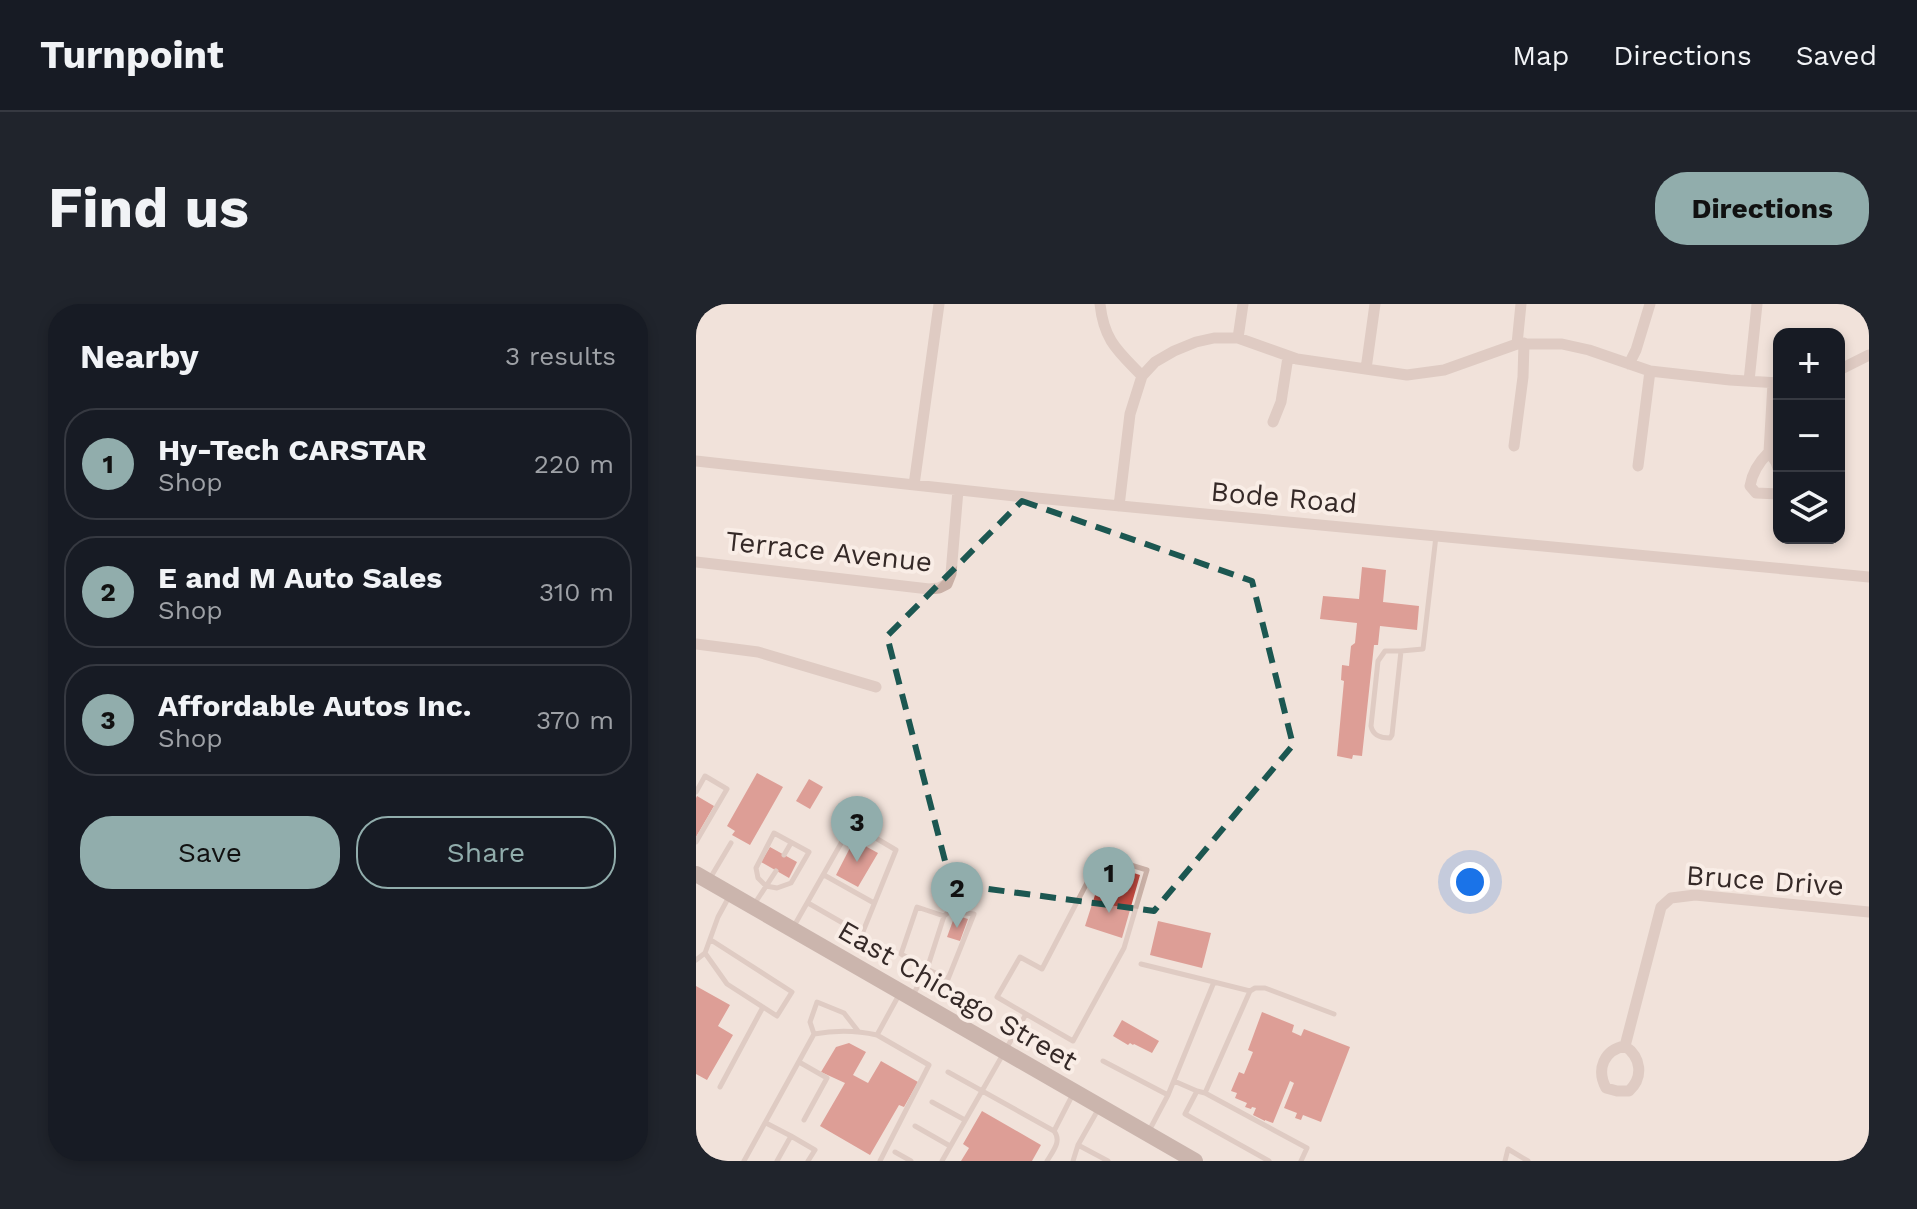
<!DOCTYPE html>
<meta charset="utf-8">
<style>
body{margin:0;font-family:"Work Sans",sans-serif;background:#20242c;color:#f1f3f6}
.controls{position:absolute;right:24px;top:24px;display:grid;overflow:hidden;border-radius:16px;box-shadow:0 4px 12px #0003}
.controls button{width:72px;height:72px;display:grid;place-items:center;padding:0;border:0;border-bottom:2px solid #363941;background:#171b24;color:#f1f3f6;font:40px sans-serif}
.you{position:absolute;left:774px;top:578px;width:28px;height:28px;margin:-20px;border:6px solid #fff;border-radius:50%;background:#1a73e8;box-shadow:0 0 0 12px #1a73e833}
.badge{display:grid;place-items:center;width:52px;height:52px;border-radius:50%;background:#91adac;color:#111;font-size:26px;font-weight:700}
.pin{position:absolute;translate:-50% -66px;filter:drop-shadow(0 2px 4px #0008)}
.pin::after{content:'';position:absolute;top:42px;width:28px;height:24px;background:inherit;clip-path:polygon(0 0,100% 0,50% 100%)}
.list{margin:0;padding:0;list-style:none}
h2{display:flex;justify-content:space-between;align-items:center;height:104px;margin:0;padding:0 32px;font-size:34px}
h2 small{font-size:26px;font-weight:400;color:#9ea1a6}
.list li{display:grid;grid-template-columns:52px 1fr auto;gap:24px;align-items:center;box-sizing:border-box;height:112px;margin:0 16px 16px;padding:0 16px;border:2px solid #363941;border-radius:32px}
.list b{display:block;font-size:30px;white-space:nowrap}
.list p{margin:0;font-size:26px;white-space:nowrap;color:#9ea1a6}
.list em{font-size:26px;font-style:normal;color:#9ea1a6}
.actions{display:flex;gap:16px;padding:24px 32px}
.actions a{flex:1;padding:18px 0;border:2px solid #91adac;border-radius:32px;text-align:center;font-size:28px;color:#91adac}
.actions .main{background:#91adac;color:#111}
.icon{flex:none;width:44px;height:44px;fill:none;stroke:currentColor;stroke-width:2;stroke-linecap:round;stroke-linejoin:round}
.map{position:relative;flex:none;width:1173px;height:857px;overflow:hidden;border-radius:32px}
header{display:flex;align-items:center;gap:48px;box-sizing:border-box;height:112px;padding:0 40px;background:#171b24;border-bottom:2px solid #363941}
header strong{font-size:38px}
nav{display:flex;gap:44px;margin-inline-start:auto;font-size:28px}
.intro{display:flex;align-items:center;justify-content:space-between;box-sizing:border-box;height:192px;padding:0 48px}
h1{margin:0;font-size:56px}
.button{padding:20px 36px;border-radius:32px;background:#91adac;color:#111;font-size:28px;font-weight:700}
main{display:flex;gap:48px;padding:0 48px}
aside{flex:1;background:#171b24;border-radius:32px;box-shadow:0 4px 12px #0003}
.map>svg:first-child{display:block}
.building{fill:#c64d43}
.lines{fill:none;stroke-linecap:round;stroke-linejoin:round}
.lane{stroke:#c9b0a6;stroke-width:5}
.street{stroke:#c9b0a6;stroke-width:11}
.secondary{stroke:#9d7f77;stroke-width:16}
.marked{fill:none;stroke:#1c5751;stroke-width:6;stroke-dasharray:16 10;stroke-linejoin:round}
.labels{text-anchor:middle;stroke-width:8;stroke-linejoin:round;paint-order:stroke}
.street-label{font-size:28px;fill:#352927;stroke:#f9ede6}
</style>
<header>
<strong>Turnpoint</strong>
<nav><a>Map</a><a>Directions</a><a>Saved</a></nav>
</header>
<div class="intro"><h1>Find us</h1><a class="button">Directions</a></div>
<main>
<aside>
<h2>Nearby<small>3 results</small></h2>
<ul class="list">
<li><span class="badge">1</span><div><b>Hy-Tech CARSTAR</b><p>Shop</p></div><em>220 m</em></li>
<li><span class="badge">2</span><div><b>E and M Auto Sales</b><p>Shop</p></div><em>310 m</em></li>
<li><span class="badge">3</span><div><b>Affordable Autos Inc.</b><p>Shop</p></div><em>370 m</em></li>
</ul>
<div class="actions"><a class="main">Save</a><a>Share</a></div>
</aside>
<div class="map">
<svg width="1173" height="857" viewBox="0 0 1173 857">
<rect width="100%" height="100%" fill="#f1e2da"/>
<!-- building -->
<path class="building" d="M 666,263 L 690,266 L 687,298 L 723,302 L 721,326 L 684,322 L 682,341 L 678,341 L 666,452 L 657,451 L 656,455 L 641,452 L 648,377 L 645,376 L 646,361 L 653,362 L 655,342 L 659,339 L 661,319 L 624,315 L 627,292 L 663,295 Z
M 61,469 L 87,483 L 54,541 L 36,531 L 39,527 L 31,522 Z
M 113,475 L 127,483 L 114,505 L 100,497 Z
M 1,492 L 18,502 L 0,533 L 0,494 Z
M 158,536 L 182,549 L 162,583 L 140,571 Z
M 74,543 L 101,558 L 93,574 L 65,558 Z
M 409,560 L 444,571 L 426,634 L 389,622 Z
M 259,611 L 272,615 L 264,637 L 251,633 Z
M 462,617 L 515,629 L 506,664 L 454,651 Z
M 0,682 L 34,701 L 22,722 L 37,731 L 11,776 L 0,770 Z
M 566,708 L 598,721 L 596,728 L 605,732 L 608,725 L 654,743 L 625,818 L 607,811 L 605,816 L 599,814 L 601,809 L 588,804 L 598,779 L 594,777 L 577,819 L 569,816 L 569,817 L 557,811 L 560,804 L 556,803 L 555,805 L 549,803 L 551,799 L 539,794 L 541,789 L 535,787 L 543,768 L 548,770 L 557,748 L 552,746 Z
M 426,716 L 463,737 L 456,749 L 438,740 L 437,741 L 434,739 L 432,741 L 417,732 Z
M 153,739 L 170,748 L 157,771 L 172,779 L 185,757 L 222,778 L 208,803 L 203,801 L 174,851 L 124,822 L 149,779 L 125,768 L 140,743 Z
M 286,807 L 345,841 L 336,857 L 265,857 L 273,844 L 267,840 Z"/>
<g class="lines">
<!-- lane -->
<path class="lane" d="M 705,347 L 689,347 L 682,357 L 675,422 C 677,432 685,434 694,434 L 696,431 L 705,347 L 727,345 L 740,232
M 0,488 L 9,472 L 31,485 L 0,538
M 78,529 L 113,548 L 95,579 L 81,584 L 70,582 L 62,574 L 60,564 Z
M 88,551 L 95,539
M 128,571 L 178,599
M 13,576 L 35,539
M 59,599 L 80,567
M 98,622 L 156,520 L 200,546 L 166,630 L 112,599
M 9,649 L 31,680 L 81,712 L 96,688 L 15,636
M 0,656 L 9,649 L 22,613 L 34,591
M 445,660 L 518,678
M 554,687 L 559,684 L 569,684 L 638,710
M 217,691 L 231,665 L 252,675 L 278,610 L 254,607 L 248,612 L 221,603 L 205,650 L 231,665 L 248,612
M 118,730 C 140,726 159,726 181,731 L 204,689
M 181,731 L 233,761 L 184,857
M 407,757 L 472,791
M 103,758 L 131,774 L 108,816
M 252,768 L 358,827 L 378,788
M 478,777 L 501,787
M 24,783 L 67,703
M 236,798 L 269,816
M 403,804 L 382,841 L 412,857
M 70,819 L 95,832 L 81,857
M 219,822 L 254,842
M 454,825 L 472,791 L 518,678 L 554,687 L 509,789
M 95,832 L 119,846 L 112,857
M 199,848 L 215,857
M 48,857 L 118,730 L 114,718 L 121,698 L 148,709 L 162,727
M 246,857 L 330,710 L 377,737 L 428,644 L 451,566 L 405,552 L 346,665 L 324,653 L 301,693 L 330,710
M 351,857 C 357,847 366,837 358,827
M 377,857 L 382,841
M 573,857 L 489,810 L 501,787 L 509,789 L 611,844 L 605,857
M 809,857 L 812,845 L 832,857"/>
<!-- street -->
<path class="street" d="M 404,0 C 408,37 422,47 446,72
M 542,34 L 547,0
M 821,40 L 825,0
M 933,60 L 940,46 L 954,0
M 670,65 L 679,0
M 1143,66 L 1173,51
M 1053,77 L 1061,0
M 1077,79 L 1073,148 C 1064,157 1056,169 1054,182 L 1060,189 L 1083,190
M 577,118 L 585,98 L 592,53
M 818,142 L 827,73 L 828,39
M 1073,148 L 1080,158 L 1083,167
M 0,157 L 319,192 L 1173,273
M 942,162 L 954,67
M 218,181 L 243,0
M 423,202 L 434,110 L 446,72 L 459,58 L 478,47 L 500,38 L 518,34 L 542,34 L 601,55 L 711,71 L 748,66 L 821,40 L 866,40 L 893,46 L 954,67 L 1034,76 L 1083,79
M 0,258 L 233,285 L 243,284 L 251,280 L 255,270 L 262,186
M 0,340 L 62,348 L 180,383
M 929,742 L 965,603 L 975,594 L 999,591 L 1173,608
M 929,742 C 945,753 948,773 933,787 L 921,787 L 910,784 C 900,765 908,746 929,742 Z"/>
<!-- secondary -->
<path class="secondary" d="M 0,570 L 499,857"/>
</g>
<!-- marked area -->
<path d="M0 0H1173V857H0ZM 326,197 L 556,277 L 597,441 L 458,607 L 255,580 L 191,332 Z" fill="#f1e2da" fill-opacity=".55" fill-rule="evenodd"/>
<path class="marked" d="M 326,197 L 556,277 L 597,441 L 458,607 L 255,580 L 191,332 Z"/>
<g class="labels">
<!-- street labels -->
<g class="street-label">
<text transform="translate(588 193) rotate(5)" y="10">Bode Road</text>
<text transform="translate(133 247) rotate(6)" y="10">Terrace Avenue</text>
<text transform="translate(1069 576) rotate(4)" y="10">Bruce Drive</text>
<text transform="translate(262 691) rotate(30)" y="10">East Chicago Street</text>
</g>
</g>
</svg>
<div class="controls">
<button>+</button>
<button>−</button>
<button><svg class="icon" aria-label="layers" viewBox="0 0 24 24"><path d="M12 4l9 5-9 5-9-5zM3 14l9 5 9-5"/></svg></button>
</div>
<div class="you"></div>
<div class="pin badge" style="left:413px;top:609px">1</div>
<div class="pin badge" style="left:261px;top:624px">2</div>
<div class="pin badge" style="left:161px;top:558px">3</div>
</div>
</main>
